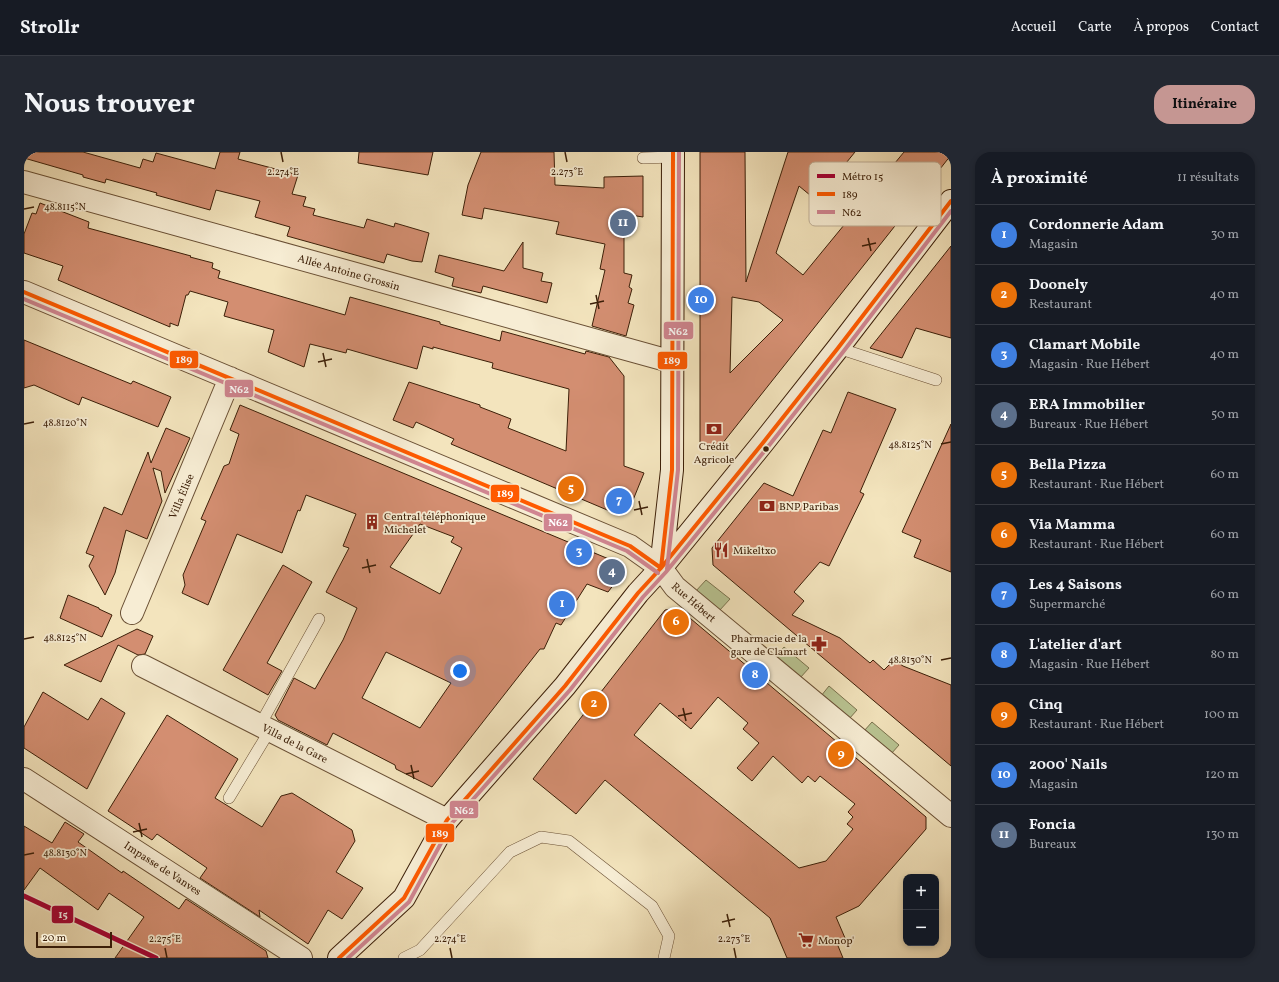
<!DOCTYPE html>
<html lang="fr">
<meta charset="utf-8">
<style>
body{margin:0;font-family:Vollkorn,serif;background:#242831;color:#f1f3f6}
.controls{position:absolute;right:12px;bottom:12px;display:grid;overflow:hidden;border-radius:8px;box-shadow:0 2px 6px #0003}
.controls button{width:36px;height:36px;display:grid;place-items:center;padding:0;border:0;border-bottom:1px solid #363941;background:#171b24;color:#f1f3f6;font:20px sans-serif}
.scale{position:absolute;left:12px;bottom:10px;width:76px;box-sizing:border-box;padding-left:4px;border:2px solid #3c1f08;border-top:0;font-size:11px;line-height:14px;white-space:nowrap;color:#3c1f08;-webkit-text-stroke:3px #f7edd4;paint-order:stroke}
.you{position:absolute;left:436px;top:519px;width:14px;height:14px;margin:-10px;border:3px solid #fff;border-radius:50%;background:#1a73e8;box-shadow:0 0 0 6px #1a73e833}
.badge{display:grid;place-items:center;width:26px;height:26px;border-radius:50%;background:#c59692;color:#fff;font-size:13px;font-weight:700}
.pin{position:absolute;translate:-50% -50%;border:2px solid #fff;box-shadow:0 1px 4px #0006}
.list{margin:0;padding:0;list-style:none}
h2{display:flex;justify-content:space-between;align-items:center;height:52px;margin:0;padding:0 16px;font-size:17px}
h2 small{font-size:13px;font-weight:400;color:#9ea1a6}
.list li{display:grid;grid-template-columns:26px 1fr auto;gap:12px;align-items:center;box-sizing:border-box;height:60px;padding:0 16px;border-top:1px solid #363941}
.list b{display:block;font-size:15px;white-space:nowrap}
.list p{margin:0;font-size:13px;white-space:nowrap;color:#9ea1a6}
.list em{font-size:13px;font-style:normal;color:#9ea1a6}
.map{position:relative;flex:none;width:927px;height:806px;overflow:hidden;border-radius:16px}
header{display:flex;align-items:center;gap:24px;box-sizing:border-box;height:56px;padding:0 20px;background:#171b24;border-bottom:1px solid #363941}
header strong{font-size:19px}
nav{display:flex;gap:22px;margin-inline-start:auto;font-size:14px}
.intro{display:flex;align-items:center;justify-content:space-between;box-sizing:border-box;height:96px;padding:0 24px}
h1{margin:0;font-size:28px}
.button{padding:10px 18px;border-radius:16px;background:#c59692;color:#111;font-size:14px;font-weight:700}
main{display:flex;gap:24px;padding:0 24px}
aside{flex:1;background:#171b24;border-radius:16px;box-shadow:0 2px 6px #0003}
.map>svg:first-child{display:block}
.green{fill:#b9c492;stroke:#7a724d}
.building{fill:#d38e71;stroke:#3c1f08;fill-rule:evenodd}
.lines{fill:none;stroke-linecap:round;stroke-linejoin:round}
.lane-casing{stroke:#6a5035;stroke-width:12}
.street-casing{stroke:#6a5035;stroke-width:24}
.secondary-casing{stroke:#3c1f08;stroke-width:24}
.lane{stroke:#f7edd4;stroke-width:11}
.street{stroke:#f7edd4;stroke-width:22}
.secondary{stroke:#f7edd4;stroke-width:22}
.bus-1-casing{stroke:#f7edd4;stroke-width:7}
.bus-2-casing{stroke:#f7edd4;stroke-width:7}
.bus-1{stroke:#ff5a00;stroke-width:4}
.bus-2{stroke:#d08591;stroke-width:4}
.metro-1-casing{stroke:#f7edd4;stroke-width:8}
.metro-1{stroke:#a50034;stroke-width:5}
.ticks{fill:none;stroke:#3c1f08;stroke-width:1.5}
.bus-dot{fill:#3c1f08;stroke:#f7edd4;stroke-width:1.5}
.labels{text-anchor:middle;stroke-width:3.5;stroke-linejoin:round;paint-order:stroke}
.street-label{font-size:11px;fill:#3c1f08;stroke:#f7edd4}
.poi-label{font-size:11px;fill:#3c1f08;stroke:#f7edd4;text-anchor:start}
.key{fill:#f7edd4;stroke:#bfaf97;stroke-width:1}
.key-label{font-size:11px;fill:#3c1f08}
.ticks-label{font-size:10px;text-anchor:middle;fill:#3c1f08;stroke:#f7edd4;stroke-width:3.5;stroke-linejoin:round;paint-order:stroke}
.line-badge{stroke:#f7edd4;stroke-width:1.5}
.badge-label{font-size:11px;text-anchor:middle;font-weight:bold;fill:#fff}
</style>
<header>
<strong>Strollr</strong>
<nav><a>Accueil</a><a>Carte</a><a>À propos</a><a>Contact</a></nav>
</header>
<div class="intro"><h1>Nous trouver</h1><a class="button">Itinéraire</a></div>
<main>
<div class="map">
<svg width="927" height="806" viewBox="0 0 927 806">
<rect width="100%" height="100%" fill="#f3e4bd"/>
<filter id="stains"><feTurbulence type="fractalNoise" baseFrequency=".005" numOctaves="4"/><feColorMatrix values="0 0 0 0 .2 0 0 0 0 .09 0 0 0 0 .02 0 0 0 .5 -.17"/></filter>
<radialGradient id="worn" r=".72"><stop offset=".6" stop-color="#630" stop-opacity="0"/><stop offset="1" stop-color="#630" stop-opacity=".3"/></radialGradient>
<!-- green -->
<path class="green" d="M 682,428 L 706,447 L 695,459 L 671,440 Z
M 760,495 L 785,516 L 776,526 L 751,506 Z
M 805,534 L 833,558 L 825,567 L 797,544 Z
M 848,570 L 875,593 L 867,602 L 840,579 Z"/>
<!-- building -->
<path class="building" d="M 1,0 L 59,0 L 116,16 L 119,7 L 129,10 L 132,1 L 191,17 L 196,0 L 216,0 L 214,7 L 274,23 L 268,42 L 282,45 L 279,54 L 291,57 L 289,63 L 340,76 L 343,67 L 370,75 L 371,71 L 405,81 L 398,110 L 388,109 L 363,102 L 360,111 L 263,84 L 266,75 L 231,65 L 236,49 L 192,38 L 186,58 L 132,43 L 133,41 L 82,27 L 81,31 L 59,25 L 59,23 L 0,6 Z
M 335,0 L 409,0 L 404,23 L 334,11 Z
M 457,0 L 530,0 L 531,33 L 580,36 L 580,25 L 619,24 L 619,65 L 600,62 L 600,121 L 608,123 L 605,135 L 608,137 L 604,151 L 610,153 L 602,184 L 568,174 L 581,118 L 576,117 L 581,92 L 532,82 L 535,70 L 460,56 L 458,67 L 438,63 L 444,33 Z
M 676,0 L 721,0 L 722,130 L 764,0 L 831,0 L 792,48 L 775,34 L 752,101 L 779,123 L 880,0 L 927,0 L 927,3 L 905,31 L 694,297 L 676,290 ZM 708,145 L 735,150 L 759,168 L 706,221 Z
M 16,51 L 65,70 L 64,76 L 167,104 L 166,105 L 189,111 L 188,116 L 196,119 L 194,126 L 321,163 L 326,145 L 416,170 L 416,172 L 476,189 L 478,179 L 561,202 L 562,199 L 585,205 L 600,224 L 600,314 L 620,321 L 607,353 L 588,360 L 427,292 L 430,287 L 392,270 L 389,276 L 369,268 L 385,230 L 456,253 L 456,255 L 487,267 L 484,276 L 542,299 L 545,237 L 468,216 L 469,211 L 409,195 L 409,197 L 399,194 L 393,217 L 323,197 L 322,201 L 286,192 L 280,215 L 244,200 L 250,178 L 200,164 L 204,150 L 166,139 L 164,143 L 162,143 L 154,174 L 146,171 L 146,175 L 34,128 L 39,114 L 0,101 L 0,82 L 8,61 L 12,62 Z
M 499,90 L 499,116 L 519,121 L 517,129 L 528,131 L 523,151 L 459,134 L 457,141 L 428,134 L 430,126 L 411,120 L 415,103 L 480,119 Z
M 927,94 L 927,186 L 892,176 L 878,206 L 846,196 Z
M 0,188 L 107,232 L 109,229 L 147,245 L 134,275 L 58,245 L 55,253 L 10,233 L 0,236 Z
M 824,240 L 872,257 L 836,340 L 840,342 L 805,414 L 796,410 L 770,440 L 780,449 L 768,463 L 816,486 L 846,511 L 849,508 L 860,518 L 870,508 L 879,514 L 927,533 L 927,614 L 689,413 L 688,396 L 740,331 L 769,344 L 799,278 L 807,281 Z
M 216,253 L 592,410 L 594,427 L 584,440 L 563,432 L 537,473 L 532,471 L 520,497 L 516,497 L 408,635 L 372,617 L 371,613 L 309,581 L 303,593 L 254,568 L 251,563 L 270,526 L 291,537 L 319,488 L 333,456 L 302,440 L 325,396 L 319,394 L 332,362 L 282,343 L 276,359 L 274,358 L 258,401 L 213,382 L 184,453 L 158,441 L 161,433 L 159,423 L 182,369 L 177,367 L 200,314 L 205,312 L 215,282 L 206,278 ZM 396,372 L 430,385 L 427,390 L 438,396 L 416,442 L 366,415 ZM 362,500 L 427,531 L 396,576 L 338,546 Z
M 927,272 L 927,420 L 890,405 L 897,388 L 878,380 Z
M 142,276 L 166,286 L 141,341 L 137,319 L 129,316 L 138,349 L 123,387 L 102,378 L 91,421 L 81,443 L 65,414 L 70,404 L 62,401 L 80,355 L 98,363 L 124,300 L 127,311 Z
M 259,413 L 288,430 L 243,511 L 258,519 L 244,543 L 199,518 Z
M 44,443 L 75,456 L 75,457 L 88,463 L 78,485 L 36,466 Z
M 654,456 L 902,665 L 902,677 L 835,754 L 812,765 L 821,786 L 812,789 L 819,806 L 763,806 L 746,766 L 581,628 L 552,662 L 509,627 L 641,458 ZM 694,545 L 724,571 L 719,577 L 735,591 L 713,616 L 728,629 L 749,604 L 778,631 L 784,624 L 791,630 L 796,624 L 831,652 L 824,660 L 829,665 L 823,672 L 829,677 L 802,709 L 775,716 L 610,583 L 636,551 L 667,577 Z
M 113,477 L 129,484 L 121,502 L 114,503 L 94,493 L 77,530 L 40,513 Z
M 19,540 L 64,568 L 77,546 L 101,561 L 63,637 L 0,596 L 0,575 Z
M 143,563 L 214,607 L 191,646 L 238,675 L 257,644 L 268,641 L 328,678 L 331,689 L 312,720 L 339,736 L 318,767 L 304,758 L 284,792 L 235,758 L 236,765 L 176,726 L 183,716 L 133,682 L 128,688 L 84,659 Z
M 41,670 L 60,682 L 54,690 L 98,721 L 99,719 L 155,757 L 162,747 L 242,799 L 244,806 L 91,806 L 120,765 L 85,741 L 74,758 L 16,716 L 0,738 L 0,674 L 28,691 Z"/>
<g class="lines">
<defs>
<path id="lane" d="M 619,6 L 649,5
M 814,196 L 912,228
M 236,573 L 295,467
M 205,646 L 246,578
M 380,806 L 396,798 L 486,700 L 517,685 L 545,689 L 628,754 L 645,784 L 640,806"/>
<path id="street" d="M 0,30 L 649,210
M 0,140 L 606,394 L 637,416 L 651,435 L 927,664
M 108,461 L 206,226
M 119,514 L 423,668
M 0,627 L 277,806"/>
<path id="secondary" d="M 637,416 L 648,318 L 649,0
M 315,806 L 380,746 L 423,668 L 541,534 L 614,441 L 637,416 L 738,292 L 814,196 L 927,49"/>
</defs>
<!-- lane casing -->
<use href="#lane" class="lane-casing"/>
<!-- street casing -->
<use href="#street" class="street-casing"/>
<!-- secondary casing -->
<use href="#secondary" class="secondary-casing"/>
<!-- lane -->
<use href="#lane" class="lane"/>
<!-- street -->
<use href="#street" class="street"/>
<!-- secondary -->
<use href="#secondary" class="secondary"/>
<defs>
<path id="bus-1" d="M 0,140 L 606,394 L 637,416
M 637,416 L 648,318 L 649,0
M 315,806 L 380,746 L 423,668 L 541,534 L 614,441 L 637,416 L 738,292 L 814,196 L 927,49"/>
<path id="bus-2" d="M 0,147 L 603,399 L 634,421
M 643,417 L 654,318 L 655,0
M 324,806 L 385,750 L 428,671 L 546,538 L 619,445 L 642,420 L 743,296 L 819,200 L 927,59"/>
</defs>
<!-- bus-1 casing -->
<use href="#bus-1" class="bus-1-casing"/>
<!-- bus-2 casing -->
<use href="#bus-2" class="bus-2-casing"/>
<!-- bus-1 -->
<use href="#bus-1" class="bus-1"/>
<!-- bus-2 -->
<use href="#bus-2" class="bus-2"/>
<defs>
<path id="metro-1" d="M 0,744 L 132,806"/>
</defs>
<!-- metro-1 casing -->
<use href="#metro-1" class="metro-1-casing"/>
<!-- metro-1 -->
<use href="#metro-1" class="metro-1"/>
</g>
<!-- ticks -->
<path class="ticks" d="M 257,0 L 259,10M 541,0 L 543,10M 0,57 L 10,55M 844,86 L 847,99M 838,94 L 852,91M 572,143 L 575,157M 566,152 L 580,149M 299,201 L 302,215M 294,210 L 308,207M 0,272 L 10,270M 917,292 L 927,290M 615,349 L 618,363M 610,358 L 624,355M 343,407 L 346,421M 338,416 L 352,413M 0,487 L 10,485M 917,508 L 927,506M 659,556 L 662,569M 654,564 L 668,561M 387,613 L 390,627M 382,622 L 395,619M 115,671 L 118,685M 109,680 L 123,677M 0,703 L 10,701M 703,762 L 706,775M 698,770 L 711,767M 141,796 L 143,806M 426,796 L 428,806M 710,796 L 712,806"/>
<!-- icons -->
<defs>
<symbol id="bank-bare" viewBox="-9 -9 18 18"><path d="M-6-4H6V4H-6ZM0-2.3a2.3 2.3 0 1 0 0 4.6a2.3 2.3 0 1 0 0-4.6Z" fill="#8f2418" stroke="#f7edd4" stroke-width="2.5" paint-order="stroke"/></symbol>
<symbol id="building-bare" viewBox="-9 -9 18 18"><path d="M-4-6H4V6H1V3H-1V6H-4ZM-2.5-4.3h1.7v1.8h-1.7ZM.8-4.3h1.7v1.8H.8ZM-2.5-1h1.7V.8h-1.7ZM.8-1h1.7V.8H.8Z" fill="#8f2418" stroke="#f7edd4" stroke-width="2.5" paint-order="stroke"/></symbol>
<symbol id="restaurant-bare" viewBox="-9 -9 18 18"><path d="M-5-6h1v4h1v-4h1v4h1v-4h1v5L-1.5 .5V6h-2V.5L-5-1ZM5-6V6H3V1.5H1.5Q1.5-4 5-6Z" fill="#8f2418" stroke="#f7edd4" stroke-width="2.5" paint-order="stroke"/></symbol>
<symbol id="pharmacy-bare" viewBox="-9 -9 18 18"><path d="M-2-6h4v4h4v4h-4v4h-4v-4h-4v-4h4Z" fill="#8f2418" stroke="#f7edd4" stroke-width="2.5" paint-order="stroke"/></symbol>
<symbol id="supermarket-bare" viewBox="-9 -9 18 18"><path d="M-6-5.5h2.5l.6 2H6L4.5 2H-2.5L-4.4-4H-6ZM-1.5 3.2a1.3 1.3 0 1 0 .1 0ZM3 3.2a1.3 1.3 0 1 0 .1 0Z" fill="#8f2418" stroke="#f7edd4" stroke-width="2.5" paint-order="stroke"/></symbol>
</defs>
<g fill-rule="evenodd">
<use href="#bank-bare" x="679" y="266" width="22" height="22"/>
<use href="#bank-bare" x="732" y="343" width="22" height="22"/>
<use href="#building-bare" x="337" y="359" width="22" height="22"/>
<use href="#restaurant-bare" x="686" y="387" width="22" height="22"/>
<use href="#pharmacy-bare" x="784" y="481" width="22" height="22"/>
<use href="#supermarket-bare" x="771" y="777" width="22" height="22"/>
</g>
<!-- markers -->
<circle class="bus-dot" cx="742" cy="297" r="3.5"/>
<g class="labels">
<!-- street labels -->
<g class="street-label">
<text transform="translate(325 120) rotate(16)" y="4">Allée Antoine Grossin</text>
<text transform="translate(157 344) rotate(-67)" y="4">Villa Élise</text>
<text transform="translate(670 450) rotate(41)" y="4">Rue Hébert</text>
<text transform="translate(271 591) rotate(27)" y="4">Villa de la Gare</text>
<text transform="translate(139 716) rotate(33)" y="4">Impasse de Vanves</text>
</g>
<!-- poi labels -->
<g class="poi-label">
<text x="690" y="298" text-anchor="middle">Crédit<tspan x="690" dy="13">Agricole</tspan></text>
<text x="755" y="358">BNP Paribas</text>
<text x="360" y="368">Central téléphonique<tspan x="360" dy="13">Michelet</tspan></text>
<text x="709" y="402">Mikeltxo</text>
<text x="783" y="490" text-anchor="end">Pharmacie de la<tspan x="783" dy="13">gare de Clamart</tspan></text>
<text x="794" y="792">Monop'</text>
</g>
</g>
<!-- legend -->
<rect x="785" y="10" width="132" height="64" rx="6" class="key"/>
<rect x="793" y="22" width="18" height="4" fill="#a50034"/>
<rect x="793" y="40" width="18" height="4" fill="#ff5a00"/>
<rect x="793" y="58" width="18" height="4" fill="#d08591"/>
<g class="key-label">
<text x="818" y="28">Métro 15</text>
<text x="818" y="46">189</text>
<text x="818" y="64">N62</text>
</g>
<g class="ticks-label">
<text x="259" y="23">2.274°E</text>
<text x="543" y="23">2.273°E</text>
<text x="41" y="58">48.8115°N</text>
<text x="41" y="274">48.8120°N</text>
<text x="886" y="296">48.8125°N</text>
<text x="41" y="489">48.8125°N</text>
<text x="886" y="511">48.8130°N</text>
<text x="41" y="704">48.8130°N</text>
<text x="141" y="790">2.275°E</text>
<text x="426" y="790">2.274°E</text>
<text x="710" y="790">2.273°E</text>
</g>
<g class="line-badge">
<rect x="639" y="169" width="31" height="19" rx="4" fill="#d08591"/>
<rect x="145" y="198" width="30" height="19" rx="4" fill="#ff5a00"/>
<rect x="633" y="199" width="31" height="19" rx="4" fill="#ff5a00"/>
<rect x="200" y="227" width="30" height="19" rx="4" fill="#d08591"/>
<rect x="466" y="332" width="30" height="19" rx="4" fill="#ff5a00"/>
<rect x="519" y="361" width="30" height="19" rx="4" fill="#d08591"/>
<rect x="425" y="648" width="30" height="19" rx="4" fill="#d08591"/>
<rect x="401" y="671" width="30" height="20" rx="4" fill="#ff5a00"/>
<rect x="27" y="753" width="23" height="19" rx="4" fill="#a50034"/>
</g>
<g class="badge-label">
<text x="654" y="183">N62</text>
<text x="160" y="211">189</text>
<text x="648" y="212">189</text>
<text x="215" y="241">N62</text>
<text x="481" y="345">189</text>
<text x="534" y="374">N62</text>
<text x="440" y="662">N62</text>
<text x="416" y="685">189</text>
<text x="39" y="766">15</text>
</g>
<rect width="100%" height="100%" filter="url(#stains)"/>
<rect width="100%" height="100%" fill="url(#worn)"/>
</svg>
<div class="controls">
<button>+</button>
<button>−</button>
</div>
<div class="scale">20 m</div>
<div class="you"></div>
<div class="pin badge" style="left:538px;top:452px;background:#3f7fe0">1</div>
<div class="pin badge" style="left:570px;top:552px;background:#e8710a">2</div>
<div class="pin badge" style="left:555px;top:400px;background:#3f7fe0">3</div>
<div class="pin badge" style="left:588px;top:420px;background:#5c6f8a">4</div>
<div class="pin badge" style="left:547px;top:337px;background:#e8710a">5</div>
<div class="pin badge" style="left:652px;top:470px;background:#e8710a">6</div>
<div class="pin badge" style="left:595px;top:349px;background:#3f7fe0">7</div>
<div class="pin badge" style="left:731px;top:523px;background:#3f7fe0">8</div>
<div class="pin badge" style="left:817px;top:602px;background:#e8710a">9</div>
<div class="pin badge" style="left:677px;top:148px;background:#3f7fe0">10</div>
<div class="pin badge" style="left:599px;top:71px;background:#5c6f8a">11</div>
</div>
<aside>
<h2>À proximité<small>11 résultats</small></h2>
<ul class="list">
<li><span class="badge" style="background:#3f7fe0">1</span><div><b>Cordonnerie Adam</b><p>Magasin</p></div><em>30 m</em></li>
<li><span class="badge" style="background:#e8710a">2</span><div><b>Doonely</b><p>Restaurant</p></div><em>40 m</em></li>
<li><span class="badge" style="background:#3f7fe0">3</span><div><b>Clamart Mobile</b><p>Magasin · Rue Hébert</p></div><em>40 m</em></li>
<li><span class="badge" style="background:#5c6f8a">4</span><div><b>ERA Immobilier</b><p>Bureaux · Rue Hébert</p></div><em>50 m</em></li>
<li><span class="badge" style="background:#e8710a">5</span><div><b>Bella Pizza</b><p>Restaurant · Rue Hébert</p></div><em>60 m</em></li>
<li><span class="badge" style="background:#e8710a">6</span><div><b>Via Mamma</b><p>Restaurant · Rue Hébert</p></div><em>60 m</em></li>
<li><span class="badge" style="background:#3f7fe0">7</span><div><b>Les 4 Saisons</b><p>Supermarché</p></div><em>60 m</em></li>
<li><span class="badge" style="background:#3f7fe0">8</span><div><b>L'atelier d'art</b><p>Magasin · Rue Hébert</p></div><em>80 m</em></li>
<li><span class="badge" style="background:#e8710a">9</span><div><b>Cinq</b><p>Restaurant · Rue Hébert</p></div><em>100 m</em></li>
<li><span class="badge" style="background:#3f7fe0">10</span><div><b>2000' Nails</b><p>Magasin</p></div><em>120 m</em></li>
<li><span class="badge" style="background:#5c6f8a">11</span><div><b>Foncia</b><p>Bureaux</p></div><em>130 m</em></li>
</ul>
</aside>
</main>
